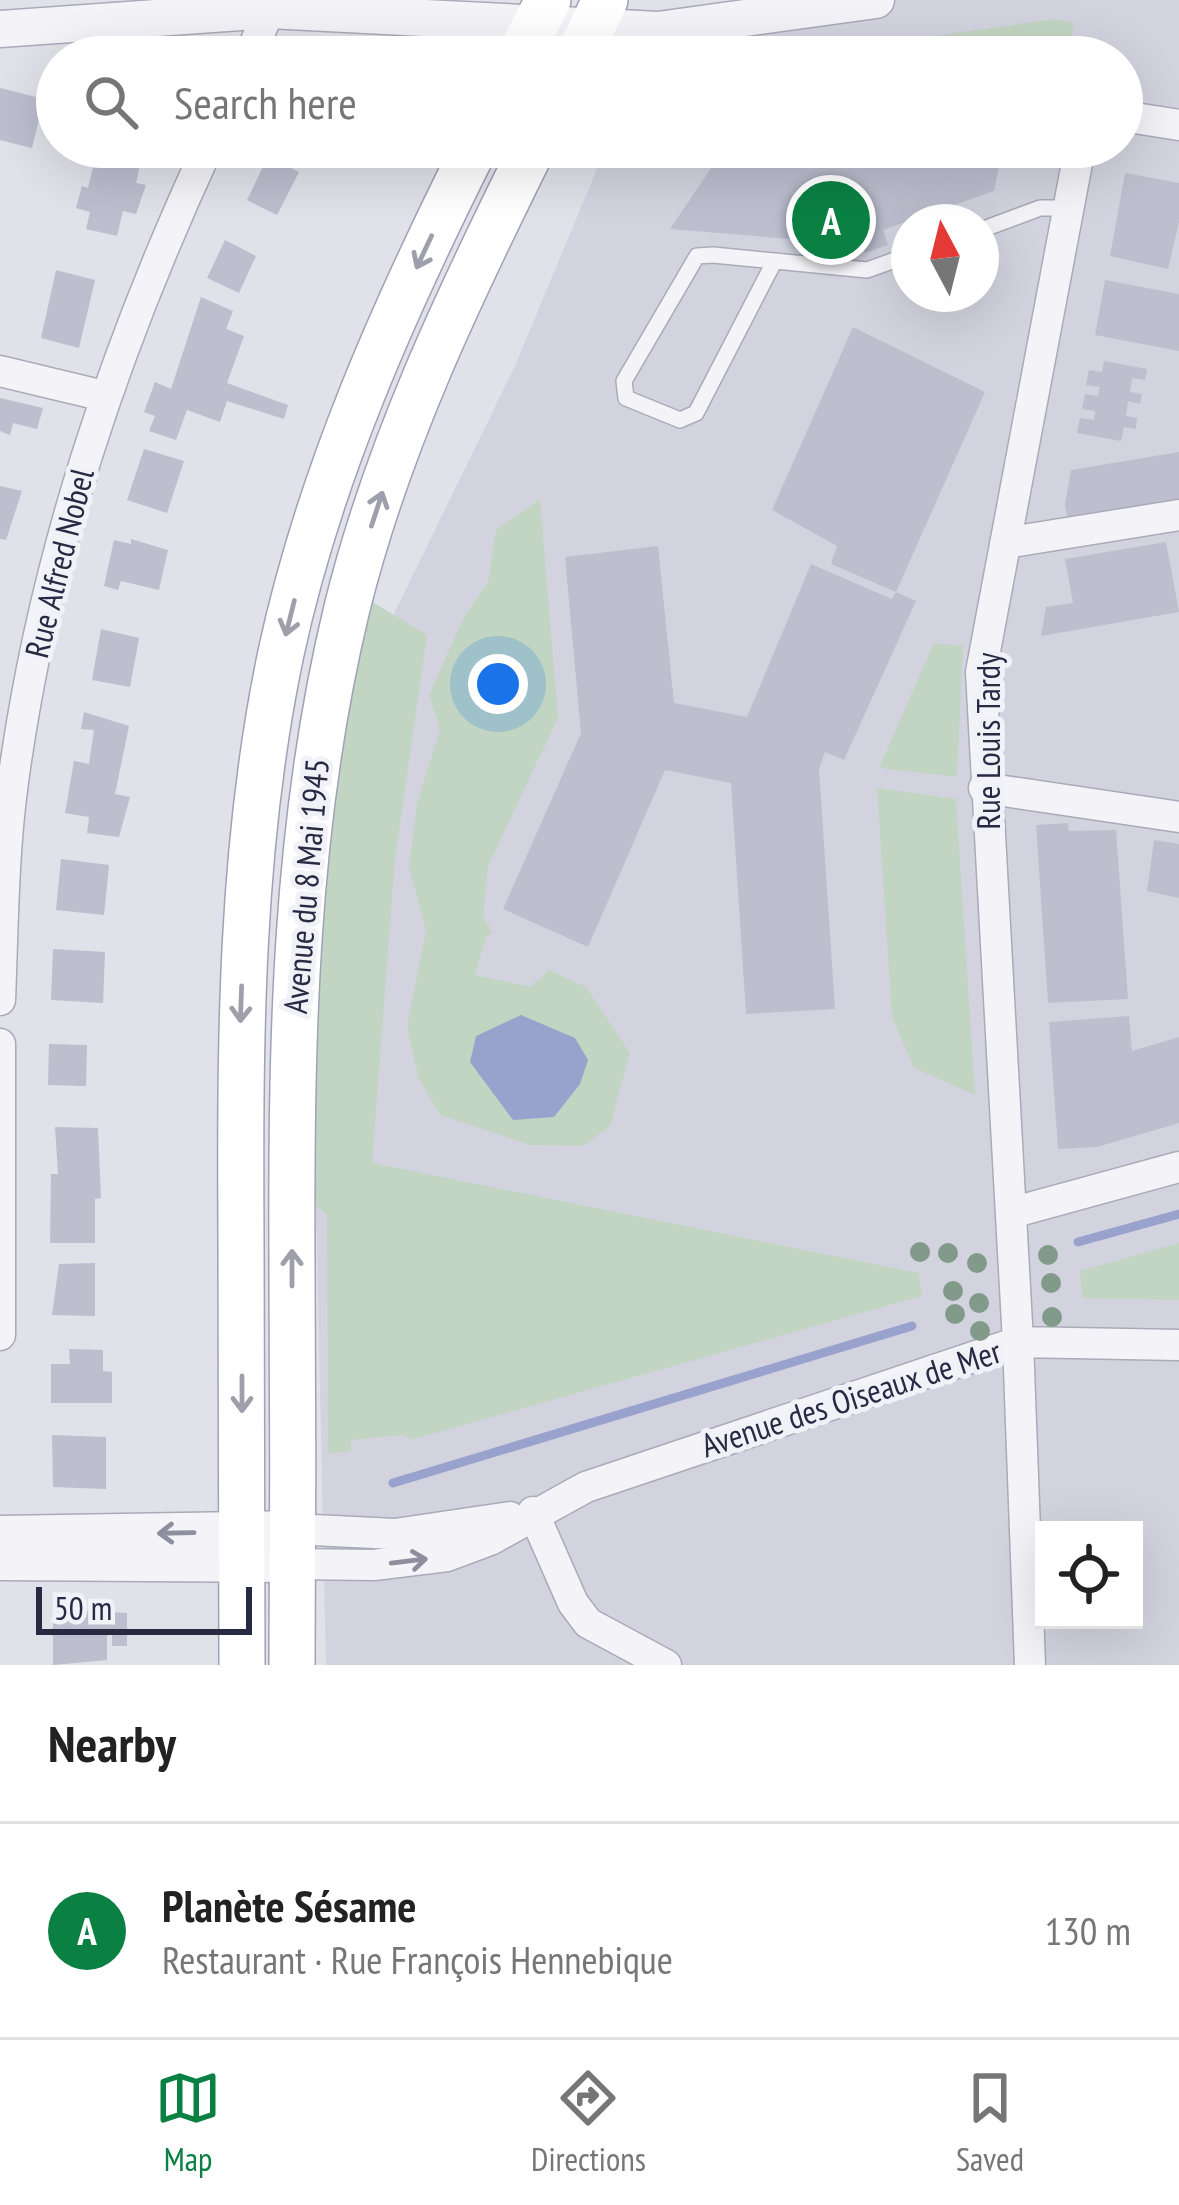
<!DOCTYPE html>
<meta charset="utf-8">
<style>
body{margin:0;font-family:"PT Sans Narrow",sans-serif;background:#f6f6f6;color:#222}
.controls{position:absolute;right:36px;bottom:36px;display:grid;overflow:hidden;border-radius:0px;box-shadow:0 12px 48px #0002}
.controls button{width:108px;height:108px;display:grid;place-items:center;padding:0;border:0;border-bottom:3px solid #e0e0e0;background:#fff;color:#222;font:60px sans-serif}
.compass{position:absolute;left:891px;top:204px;width:108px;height:108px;border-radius:50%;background:#fff;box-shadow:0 12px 48px #0002;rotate:353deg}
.scale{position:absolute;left:36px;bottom:30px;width:216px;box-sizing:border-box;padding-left:12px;border:6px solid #282943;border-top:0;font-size:33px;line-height:42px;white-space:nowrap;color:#282943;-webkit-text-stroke:9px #f1f1f8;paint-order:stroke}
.you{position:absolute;left:498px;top:684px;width:42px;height:42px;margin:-30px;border:9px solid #fff;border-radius:50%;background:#1a73e8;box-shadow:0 0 0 18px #1a73e833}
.badge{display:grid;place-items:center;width:78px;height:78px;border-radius:50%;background:#0b8043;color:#fff;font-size:39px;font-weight:700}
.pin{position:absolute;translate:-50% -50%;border:6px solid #fff;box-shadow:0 3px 12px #0006}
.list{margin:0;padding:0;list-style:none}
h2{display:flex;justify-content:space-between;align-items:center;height:156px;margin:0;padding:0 48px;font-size:51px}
h2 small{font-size:39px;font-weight:400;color:#767676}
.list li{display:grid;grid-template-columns:78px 1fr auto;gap:36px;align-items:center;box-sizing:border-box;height:216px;padding:0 48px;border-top:3px solid #e0e0e0}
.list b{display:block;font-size:45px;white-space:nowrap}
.list p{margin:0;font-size:39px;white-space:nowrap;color:#767676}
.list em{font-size:39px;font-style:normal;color:#767676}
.icon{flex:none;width:66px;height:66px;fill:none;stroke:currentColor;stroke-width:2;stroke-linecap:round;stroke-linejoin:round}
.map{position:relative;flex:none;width:1179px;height:1665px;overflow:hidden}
.search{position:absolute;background:#fff;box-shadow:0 12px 48px #0002;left:36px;right:36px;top:36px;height:132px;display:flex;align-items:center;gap:30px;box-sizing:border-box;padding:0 42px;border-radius:66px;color:#767676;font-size:45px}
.sheet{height:372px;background:#fff}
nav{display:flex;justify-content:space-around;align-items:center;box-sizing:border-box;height:168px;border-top:3px solid #e0e0e0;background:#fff;font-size:33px;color:#767676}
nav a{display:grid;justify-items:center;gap:6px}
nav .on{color:#0b8043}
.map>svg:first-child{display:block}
.built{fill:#d3d3e0;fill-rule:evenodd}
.green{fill:#c1d5c2}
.water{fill:#99a2cd}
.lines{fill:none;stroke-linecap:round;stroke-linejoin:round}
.stream{stroke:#99a2cd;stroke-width:9}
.building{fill:#bdbece}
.service-casing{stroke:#aaaab8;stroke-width:18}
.minor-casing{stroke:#aaaab8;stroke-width:33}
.tertiary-casing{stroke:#aaaab8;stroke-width:39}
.primary-casing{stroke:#9fa1b7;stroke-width:48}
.service{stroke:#f4f4f8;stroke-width:15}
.minor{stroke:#f4f4f8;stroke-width:30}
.tertiary{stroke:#f4f4f8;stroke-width:36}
.primary{stroke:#fff;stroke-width:45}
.tree{fill:#829a89}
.oneway{stroke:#9e9faa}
.oneway2{stroke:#8e8e9e}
.labels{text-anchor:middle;stroke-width:10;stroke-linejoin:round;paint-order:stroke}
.street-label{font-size:33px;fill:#282943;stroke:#f1f1f8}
</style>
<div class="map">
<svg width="1179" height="1665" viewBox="0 0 1179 1665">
<rect width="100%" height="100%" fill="#e1e1ea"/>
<!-- built -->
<path class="built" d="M 880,0 L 1179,0 L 1179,1665 L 326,1665 L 316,1207 L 342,857 L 389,624 L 515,366 L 606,147 L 1122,147 L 1122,57 L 706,57 L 716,42 ZM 909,222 L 981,222 L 981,294 L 909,294 ZM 1044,1530 L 1134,1530 L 1134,1620 L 1044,1620 Z"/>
<!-- green -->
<path class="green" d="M 1055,19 L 1074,23 L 1068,57 L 816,53 Z
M 540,499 L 558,718 L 488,866 L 483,916 L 492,933 L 486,937 L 475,975 L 531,987 L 549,970 L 586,987 L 630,1053 L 610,1126 L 583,1146 L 530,1145 L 440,1115 L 418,1077 L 407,1026 L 426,931 L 409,867 L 417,804 L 440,729 L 429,695 L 464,617 L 488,582 L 496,530 Z
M 369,600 L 427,635 L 395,859 L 372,1163 L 919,1273 L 922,1296 L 410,1440 L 404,1435 L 351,1440 L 351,1451 L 328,1454 L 327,1215 L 310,1200 L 310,1029 L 328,803 Z
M 934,643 L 963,646 L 957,777 L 879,768 Z
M 877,788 L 956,799 L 975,1095 L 914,1068 L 892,1017 Z
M 1179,1243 L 1179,1300 L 1082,1298 L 1080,1271 Z"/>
<!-- water -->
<path class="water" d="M 521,1015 L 575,1038 L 588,1060 L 580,1084 L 554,1117 L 513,1120 L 470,1062 L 476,1036 Z"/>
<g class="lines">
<!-- stream -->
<path class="stream" d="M 1078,1242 L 1179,1214
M 393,1483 L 912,1326"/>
</g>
<!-- building -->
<path class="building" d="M 0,88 L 44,99 L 32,148 L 0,140 Z
M 98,147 L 155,149 L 151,167 L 140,165 L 136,183 L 146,185 L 136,214 L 123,211 L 117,236 L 86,229 L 90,212 L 76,208 L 82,186 L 88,188 Z
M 768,147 L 767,160 L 835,166 L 830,147 L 856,147 L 858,158 L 892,147 L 1003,147 L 994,191 L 883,230 L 888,245 L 865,253 L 862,245 L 670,229 L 720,155 Z
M 268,156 L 299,172 L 277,215 L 247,200 Z
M 1125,173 L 1179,183 L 1179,222 L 1168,269 L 1110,256 Z
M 225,240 L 256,256 L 239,293 L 207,278 Z
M 56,270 L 95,280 L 79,348 L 41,338 Z
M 1105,280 L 1179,294 L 1179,351 L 1095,335 Z
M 201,297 L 233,311 L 226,329 L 244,336 L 227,383 L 288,405 L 284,419 L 227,401 L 220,422 L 187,410 L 176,440 L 149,431 L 155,416 L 144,412 L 155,382 L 171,389 Z
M 853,327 L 985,392 L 896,592 L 831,564 L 837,546 L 772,510 Z
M 1104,361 L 1147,369 L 1145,380 L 1132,378 L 1130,392 L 1142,394 L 1140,404 L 1128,401 L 1126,416 L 1137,418 L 1136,429 L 1124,427 L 1121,441 L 1077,433 L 1080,418 L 1094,420 L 1095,411 L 1082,409 L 1085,394 L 1098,396 L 1100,387 L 1086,385 L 1089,370 L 1102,372 Z
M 0,398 L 43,408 L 37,429 L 13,423 L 10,435 L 0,431 Z
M 144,449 L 184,461 L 167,513 L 127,500 Z
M 1179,452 L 1179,504 L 1068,523 L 1065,504 L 1071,470 Z
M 0,486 L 22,491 L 6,540 L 0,539 Z
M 131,539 L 168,550 L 159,590 L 121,581 L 118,590 L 104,586 L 114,540 L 131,544 Z
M 1166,542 L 1179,612 L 1041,636 L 1046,607 L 1073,603 L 1065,559 Z
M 658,546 L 674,703 L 747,717 L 811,564 L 892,599 L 896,592 L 916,601 L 844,760 L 825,752 L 819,769 L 835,1009 L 746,1014 L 731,783 L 665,770 L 588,947 L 503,909 L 581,733 L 565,557 Z
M 101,629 L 139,638 L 130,687 L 92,680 Z
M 84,712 L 129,726 L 115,794 L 130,797 L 119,837 L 87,833 L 89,817 L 65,813 L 74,761 L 89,764 L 94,730 L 81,729 Z
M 1068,823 L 1069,831 L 1116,830 L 1128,999 L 1048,1003 L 1036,825 Z
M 1154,840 L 1179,844 L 1179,898 L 1147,891 Z
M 61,859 L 109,865 L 104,915 L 56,910 Z
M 53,949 L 105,952 L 103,1003 L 51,1000 Z
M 1129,1016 L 1132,1051 L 1179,1037 L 1179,1123 L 1097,1147 L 1058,1149 L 1049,1022 Z
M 49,1044 L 87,1045 L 86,1086 L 48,1085 Z
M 55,1127 L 98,1128 L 101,1198 L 95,1199 L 95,1243 L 50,1243 L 51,1174 L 58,1174 Z
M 95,1263 L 95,1316 L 52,1315 L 59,1264 Z
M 69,1349 L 103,1350 L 103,1371 L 112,1372 L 112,1403 L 51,1403 L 51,1364 L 70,1364 Z
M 52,1435 L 106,1437 L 106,1489 L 53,1487 Z
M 87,1611 L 127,1613 L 127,1646 L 112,1646 L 112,1632 L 107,1632 L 107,1660 L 53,1665 L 53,1617 L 86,1618 Z"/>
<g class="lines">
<defs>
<path id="service" d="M 981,230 L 1040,208 L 1068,208
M 774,262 L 696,413 L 680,420 L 626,398 L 624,381 L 697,256 L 713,255 L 867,270 L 909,255"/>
<path id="minor" d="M 249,57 L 274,0
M 1122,116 L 1179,125
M 0,371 L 104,396
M 1005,543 L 1179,515
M 984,788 L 1179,817
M 0,1000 C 3,928 3,854 13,782 C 43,559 114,350 208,147
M 0,1044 L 0,1335
M 1011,1213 L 1179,1167
M 533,1512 L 573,1603 L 588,1623 L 666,1665
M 293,1529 L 395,1534 L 510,1517
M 293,1564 L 374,1565 L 447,1556 L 490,1540 L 586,1487 L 1018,1342 L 1179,1345
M 1030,1665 L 1018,1342 L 981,672 L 1080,147"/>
<path id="tertiary" d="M 0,29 L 269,10 L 658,30 L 876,0
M 0,1534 L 293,1529
M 0,1562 L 293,1564"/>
<path id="primary" d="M 519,57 L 548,0
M 578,57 L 605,0
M 242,1665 C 242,1523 242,1381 241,1239 C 240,1042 240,847 281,653 C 319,476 394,309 475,147
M 292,1665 C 293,1532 293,1399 292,1266 C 291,1044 294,826 347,608 C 387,446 459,296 533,147"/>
</defs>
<!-- service casing -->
<use href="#service" class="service-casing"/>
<!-- minor casing -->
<use href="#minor" class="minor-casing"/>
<!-- tertiary casing -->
<use href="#tertiary" class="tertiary-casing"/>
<!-- primary casing -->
<use href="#primary" class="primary-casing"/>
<!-- service -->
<use href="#service" class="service"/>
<!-- minor -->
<use href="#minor" class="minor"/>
<!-- tertiary -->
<use href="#tertiary" class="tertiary"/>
<!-- primary -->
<use href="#primary" class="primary"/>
</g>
<!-- trees -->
<g class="tree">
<circle cx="920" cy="1252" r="10"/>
<circle cx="948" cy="1253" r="10"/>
<circle cx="1048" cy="1255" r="10"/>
<circle cx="977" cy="1263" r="10"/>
<circle cx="1051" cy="1283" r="10"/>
<circle cx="953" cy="1291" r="10"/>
<circle cx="979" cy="1303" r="10"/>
<circle cx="955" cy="1314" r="10"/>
<circle cx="1052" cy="1317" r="10"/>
<circle cx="980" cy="1331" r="10"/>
</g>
<!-- one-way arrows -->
<defs><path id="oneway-shaft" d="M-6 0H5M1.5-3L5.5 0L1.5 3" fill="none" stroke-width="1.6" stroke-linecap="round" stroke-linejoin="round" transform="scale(3)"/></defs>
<g class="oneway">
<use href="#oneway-shaft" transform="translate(424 252) rotate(115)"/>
<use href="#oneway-shaft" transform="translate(377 509) rotate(-72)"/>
<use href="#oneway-shaft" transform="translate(290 618) rotate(104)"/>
<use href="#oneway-shaft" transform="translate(241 1004) rotate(92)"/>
<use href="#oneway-shaft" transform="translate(292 1268) rotate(-90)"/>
<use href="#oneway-shaft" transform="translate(242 1394) rotate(90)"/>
</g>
<g class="oneway2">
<use href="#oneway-shaft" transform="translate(176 1533) rotate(179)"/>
<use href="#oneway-shaft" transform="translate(409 1561) rotate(-7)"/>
</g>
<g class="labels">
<!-- street labels -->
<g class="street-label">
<text transform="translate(59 563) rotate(-76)" y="12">Rue Alfred Nobel</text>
<text transform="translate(988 741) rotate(-90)" y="12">Rue Louis Tardy</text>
<text transform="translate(306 886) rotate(-85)" y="12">Avenue du 8 Mai 1945</text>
<text transform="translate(851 1398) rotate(-18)" y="12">Avenue des Oiseaux de Mer</text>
</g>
</g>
</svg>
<div class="controls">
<button><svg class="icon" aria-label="locate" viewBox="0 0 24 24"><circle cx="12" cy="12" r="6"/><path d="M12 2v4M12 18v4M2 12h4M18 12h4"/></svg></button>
</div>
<svg class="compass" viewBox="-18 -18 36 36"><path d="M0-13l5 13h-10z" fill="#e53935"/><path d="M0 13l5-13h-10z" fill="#767676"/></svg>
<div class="scale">50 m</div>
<div class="you"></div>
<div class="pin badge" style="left:831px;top:220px">A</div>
<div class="search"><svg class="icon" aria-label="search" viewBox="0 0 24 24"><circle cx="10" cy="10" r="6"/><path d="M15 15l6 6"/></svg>Search here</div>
</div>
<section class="sheet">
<h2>Nearby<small></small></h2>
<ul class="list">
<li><span class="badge">A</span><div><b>Planète Sésame</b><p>Restaurant · Rue François Hennebique</p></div><em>130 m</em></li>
</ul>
</section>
<nav>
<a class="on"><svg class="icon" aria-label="map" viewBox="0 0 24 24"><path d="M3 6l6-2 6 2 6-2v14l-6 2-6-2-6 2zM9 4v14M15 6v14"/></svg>Map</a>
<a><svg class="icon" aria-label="directions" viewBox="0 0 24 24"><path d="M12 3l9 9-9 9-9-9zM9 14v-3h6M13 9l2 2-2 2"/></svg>Directions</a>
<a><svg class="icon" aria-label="saved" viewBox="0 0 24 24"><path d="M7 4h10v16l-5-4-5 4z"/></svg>Saved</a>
</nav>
